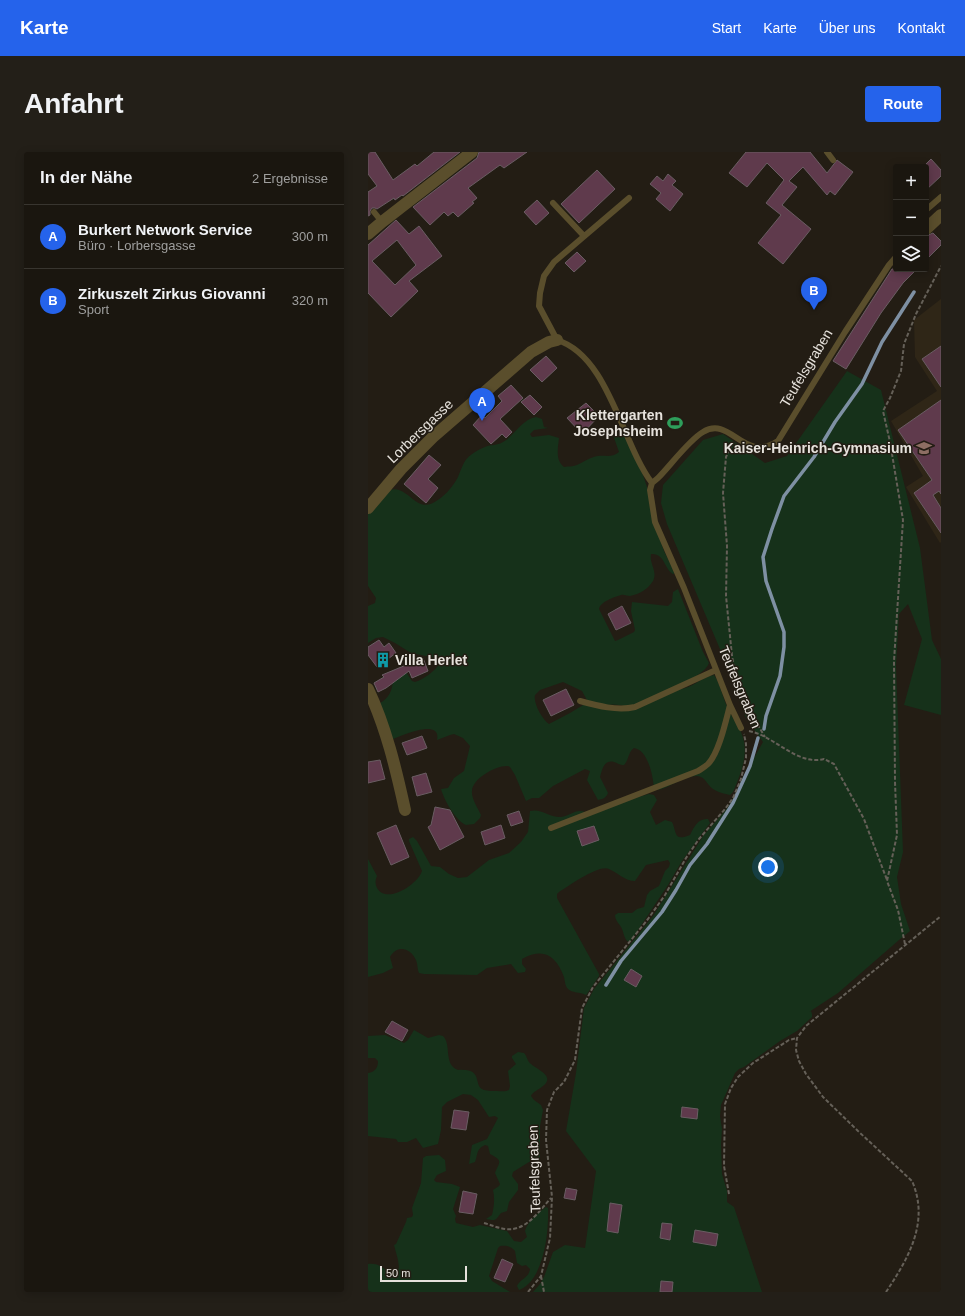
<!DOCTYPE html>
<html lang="de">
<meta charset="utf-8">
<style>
body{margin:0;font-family:Helvetica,sans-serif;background:#231f18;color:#f1f3f6}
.controls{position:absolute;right:12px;top:12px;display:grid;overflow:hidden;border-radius:4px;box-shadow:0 2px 10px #0003}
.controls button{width:36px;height:36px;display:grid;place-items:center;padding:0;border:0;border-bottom:1px solid #38352f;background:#1a160f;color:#f1f3f6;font:20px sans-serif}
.scale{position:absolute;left:12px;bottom:10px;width:87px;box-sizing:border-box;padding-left:4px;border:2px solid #e6e2dc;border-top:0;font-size:11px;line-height:14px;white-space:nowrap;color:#e6e2dc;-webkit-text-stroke:3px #231d14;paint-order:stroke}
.you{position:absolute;left:400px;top:715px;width:14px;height:14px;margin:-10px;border:3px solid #fff;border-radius:50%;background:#1a73e8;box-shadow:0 0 0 6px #1a73e833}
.badge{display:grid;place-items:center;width:26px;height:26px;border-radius:50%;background:#2563eb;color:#fff;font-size:13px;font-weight:700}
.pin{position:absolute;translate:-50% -33px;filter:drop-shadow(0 1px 2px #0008)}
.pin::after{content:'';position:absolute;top:21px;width:14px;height:12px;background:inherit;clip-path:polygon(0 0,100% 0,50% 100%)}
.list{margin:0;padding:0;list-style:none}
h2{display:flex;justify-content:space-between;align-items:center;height:52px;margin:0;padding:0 16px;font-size:17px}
h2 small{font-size:13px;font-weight:400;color:#9f9f9e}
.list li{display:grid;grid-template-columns:26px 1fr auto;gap:12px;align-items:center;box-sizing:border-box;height:64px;padding:0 16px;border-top:1px solid #38352f}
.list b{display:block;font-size:15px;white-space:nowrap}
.list p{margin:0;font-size:13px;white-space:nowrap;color:#9f9f9e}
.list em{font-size:13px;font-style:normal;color:#9f9f9e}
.icon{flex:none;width:22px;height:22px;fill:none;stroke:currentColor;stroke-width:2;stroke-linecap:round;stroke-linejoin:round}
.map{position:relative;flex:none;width:573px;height:1140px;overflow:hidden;border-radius:4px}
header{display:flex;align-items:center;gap:24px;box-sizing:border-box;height:56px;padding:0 20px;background:#2563eb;color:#fff}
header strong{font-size:19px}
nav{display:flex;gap:22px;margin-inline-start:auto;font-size:14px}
.intro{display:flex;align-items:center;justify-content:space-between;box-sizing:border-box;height:96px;padding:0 24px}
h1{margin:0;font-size:28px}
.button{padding:10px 18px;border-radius:4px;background:#2563eb;color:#fff;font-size:14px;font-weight:700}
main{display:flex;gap:24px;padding:0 24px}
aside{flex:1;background:#1a160f;border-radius:4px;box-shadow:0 2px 10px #0003}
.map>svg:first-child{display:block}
.built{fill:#2f2617}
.green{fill:#16311a;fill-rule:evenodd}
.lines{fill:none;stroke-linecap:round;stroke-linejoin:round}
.stream{stroke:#7e90a3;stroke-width:3.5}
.building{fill:#5f3a4c;stroke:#6a5d63;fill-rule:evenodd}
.path{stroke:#656058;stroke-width:2;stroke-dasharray:4 2;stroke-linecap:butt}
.lane{stroke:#5a4e2c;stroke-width:6}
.street{stroke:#5a4e2c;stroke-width:12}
.labels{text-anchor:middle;stroke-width:3;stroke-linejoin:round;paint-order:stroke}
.street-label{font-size:14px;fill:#e6e2dc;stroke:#231d14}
.poi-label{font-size:14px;font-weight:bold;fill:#e6e2dc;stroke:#231d14;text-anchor:end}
</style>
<header>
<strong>Karte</strong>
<nav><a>Start</a><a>Karte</a><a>Über uns</a><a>Kontakt</a></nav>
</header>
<div class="intro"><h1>Anfahrt</h1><a class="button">Route</a></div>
<main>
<aside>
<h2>In der Nähe<small>2 Ergebnisse</small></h2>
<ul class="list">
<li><span class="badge">A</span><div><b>Burkert Network Service</b><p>Büro · Lorbersgasse</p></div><em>300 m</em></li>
<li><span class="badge">B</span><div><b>Zirkuszelt Zirkus Giovanni</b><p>Sport</p></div><em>320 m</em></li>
</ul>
</aside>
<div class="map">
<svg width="573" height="1140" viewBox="0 0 573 1140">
<rect width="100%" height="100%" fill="#231d14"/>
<!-- built -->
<path class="built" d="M 573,147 L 573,390 L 572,391 L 538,335 L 555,324 L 523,269 L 569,239 L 547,205 L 546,168 Z"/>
<!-- green -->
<path class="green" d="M 479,219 L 513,238 L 552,396 L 564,488 L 573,507 L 573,563 L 536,553 L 554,487 L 540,452 L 531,462 L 528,514 L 535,700 L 529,725 L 533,752 L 542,779 L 531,788 L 470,841 L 441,860 L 443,859 L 444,862 L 444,865 L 429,879 L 412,889 L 376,915 L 371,917 L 367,921 L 353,953 L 352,964 L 354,977 L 353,992 L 354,1022 L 359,1039 L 359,1050 L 366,1055 L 394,1140 L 165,1140 L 172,1132 L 176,1125 L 185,1100 L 197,1093 L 217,1096 L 228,1019 L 198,979 L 208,921 L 216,856 L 226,837 L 285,764 L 335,684 L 360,655 L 369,640 L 374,627 L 395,590 L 378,566 L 360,516 L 299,372 L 293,351 L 295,333 L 335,288 L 355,282 L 397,311 L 419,304 Z
M 168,265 L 174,267 L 176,275 L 180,276 L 166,278 L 162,282 L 164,285 L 181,283 L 191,286 C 190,296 187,308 196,315 C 201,314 204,315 209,313 C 216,310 222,305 230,304 C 238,303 244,306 251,300 L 245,283 L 250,279 L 255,280 L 275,323 L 279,335 L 285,367 L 296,399 L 307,421 L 305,422 C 296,417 297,401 283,402 C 281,412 290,419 285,429 C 280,437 272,442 262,444 C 259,444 256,442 253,443 C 246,445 232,450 231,457 L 247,489 L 250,488 L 266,480 L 267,478 L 263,459 L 264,450 L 300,454 L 304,450 L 305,440 L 310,437 L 335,500 L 341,511 C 336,527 280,547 263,554 C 256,555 247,551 240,553 L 259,559 L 312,537 C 325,536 333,525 346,523 C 352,531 354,543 358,552 C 362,562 368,571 373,580 C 382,601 373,621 365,640 L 362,643 C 357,642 349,640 345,637 C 339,633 337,624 329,624 C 313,624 300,638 287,638 L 286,636 C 285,624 280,598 266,596 C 260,600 261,608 256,613 C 251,613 250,611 246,610 C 236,607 234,618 232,625 L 240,641 C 238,646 235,647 230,648 L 219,628 L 222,619 L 217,617 L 185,634 L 171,646 L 164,646 L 158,649 L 147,623 L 142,615 L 140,614 C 128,613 104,627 104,639 C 103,646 110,656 113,663 L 112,666 L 106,672 L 98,673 C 88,669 76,648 73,637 L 80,636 L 86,626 L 96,619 L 102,594 L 95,586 L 86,582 L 82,583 L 69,588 C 74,565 30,585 21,589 L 9,553 C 22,546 25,538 25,524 L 38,520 L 44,529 L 47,530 C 56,527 67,519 72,511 L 68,506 L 43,501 L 27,491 L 15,485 L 8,486 L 0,491 L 0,454 L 7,451 L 8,446 L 0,434 L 0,360 L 22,338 C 39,332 47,360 65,351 C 75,346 85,335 90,325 C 92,320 94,314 97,309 C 101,303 111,297 117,295 C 123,292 129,294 135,290 C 147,283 153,268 168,265 ZM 195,530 L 214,539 L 220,550 L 202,561 L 181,572 C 174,567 165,551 167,543 L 172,538 Z
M 281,642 L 286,643 L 289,648 L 282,660 L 288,673 L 297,668 L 304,670 C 309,680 305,690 322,683 C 326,675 330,666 340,667 L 342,671 L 314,709 L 300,733 L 262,790 L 259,789 C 256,785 256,782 254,777 C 252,772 247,769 247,763 L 250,761 L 264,761 L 269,757 L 276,755 L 279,743 L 282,739 L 291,734 L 297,719 L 301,715 L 302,711 L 300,708 L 278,713 L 267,729 C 257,729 250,721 241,717 C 231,712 201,734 191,740 L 189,742 L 189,746 L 231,822 L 231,824 L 219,842 L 218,843 C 212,840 204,841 200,837 C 197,834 197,829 196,825 C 188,803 175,795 154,807 L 154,812 L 158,817 L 157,820 L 150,821 L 143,812 L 119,816 L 109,823 L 56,822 L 51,821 C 49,817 50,813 48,808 C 43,796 29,792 22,805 L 25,816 L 15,821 L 0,825 L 0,707 L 9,724 C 7,728 7,732 9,736 C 19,753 50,732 54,719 L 41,689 L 41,687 L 45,685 L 49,689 L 63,714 L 72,715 L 81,722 L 90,726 L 99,725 L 121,708 L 141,701 L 153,690 L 160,680 L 162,659 C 173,656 182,666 193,665 C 202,664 208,656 217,660 Z
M 46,878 L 60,886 L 71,883 L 75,884 C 84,893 75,912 90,918 C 117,916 104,934 116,938 C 120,939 125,939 129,939 C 133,939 137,940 141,938 L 142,934 L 140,919 L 148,912 L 144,906 L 144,904 L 150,900 L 156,901 C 159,904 159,909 163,912 C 168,917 188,924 175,934 C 171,938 165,939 163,944 L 166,948 L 173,953 L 175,958 L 172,974 L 172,1006 L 171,1008 L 161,1010 L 145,1020 L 144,1024 L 150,1032 L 150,1038 L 141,1050 L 139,1059 L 133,1061 C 127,1069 128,1069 118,1067 L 124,1063 C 126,1055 127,1046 125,1038 L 131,1034 L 132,1032 L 127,1021 C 131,1010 136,1009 122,1002 L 120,994 L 117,993 C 108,997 110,1002 107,1010 L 101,1012 L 104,993 L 119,987 L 130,966 L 127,964 L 121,965 L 110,948 L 103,943 L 95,942 L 79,950 L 74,955 L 73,978 L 70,992 L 55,996 L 48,986 L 39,990 L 30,990 L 28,987 L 0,984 L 0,921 C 7,920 10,916 10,909 L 7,906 L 0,906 L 0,884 L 17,883 L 36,891 L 40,888 Z
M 71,1003 L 77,1008 L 78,1019 L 69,1023 L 66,1028 L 68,1030 L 84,1032 L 92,1035 L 85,1057 L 88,1064 L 87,1067 L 88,1071 L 105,1075 L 112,1073 L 139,1079 L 146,1089 L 153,1090 L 159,1085 L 157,1079 C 159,1070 171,1060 178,1055 L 180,1056 C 181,1079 176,1129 151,1138 L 149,1134 C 152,1127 161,1126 162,1117 L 158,1113 L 154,1114 L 149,1111 L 147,1099 C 143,1094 138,1093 132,1094 L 130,1096 L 121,1124 L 124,1129 L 142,1140 L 0,1140 L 0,1112 C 10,1111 14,1115 21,1121 L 27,1120 L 31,1116 L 30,1108 L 26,1093 L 28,1092 L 38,1070 L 39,1066 L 44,1065 L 45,1063 L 44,1056 L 53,1031 L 55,1006 L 58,1004 Z"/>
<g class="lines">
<!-- stream -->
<path class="stream" d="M 396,577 L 398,564 L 412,524 L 416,495 L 416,480 L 398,429 L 395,405 L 404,377 L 416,344 L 446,305 L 467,270 L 494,232 L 514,190 L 546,140
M 238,833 L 253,809 L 294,760 L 308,738 L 322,713 L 339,692 L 365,651 L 382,614 L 390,586"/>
</g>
<!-- building -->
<path class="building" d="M 0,0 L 7,0 L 25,28 L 47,12 L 49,14 L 66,0 L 92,0 L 35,44 L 34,43 L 27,48 L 26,46 L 9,57 L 7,56 L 4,56 L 2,59 L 2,63 L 0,64 L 0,40 L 9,34 L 0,22 Z
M 111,0 L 159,0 L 136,16 L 132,13 L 100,36 L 109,46 L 104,50 L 106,51 L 90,65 L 85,60 L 80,64 L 76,60 L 62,73 L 45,55 L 109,6 Z
M 378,0 L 442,0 L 459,21 L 469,8 L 485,20 L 467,43 L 462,39 L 459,43 L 435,15 L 421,29 L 429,35 L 414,53 L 443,77 L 415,112 L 390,91 L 413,63 L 398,51 L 416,28 L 399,11 L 379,35 L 361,21 Z
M 563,7 L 573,18 L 573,24 L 558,38 L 558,12 Z
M 229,18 L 247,37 L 211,71 L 193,52 Z
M 300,22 L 308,29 L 304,33 L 315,42 L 302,59 L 288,47 L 293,41 L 282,32 L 289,24 L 295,29 Z
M 169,48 L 181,61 L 168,73 L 156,60 Z
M 28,68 L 41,82 L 51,74 L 74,104 L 41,129 L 50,139 L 23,165 L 0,141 L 0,93 ZM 29,88 L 48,113 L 27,133 L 4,109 Z
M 565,81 L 573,89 L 573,93 L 558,108 L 558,84 Z
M 209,100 L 218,109 L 206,120 L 197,111 Z
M 524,117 L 549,117 L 535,131 L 513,161 L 478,217 L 465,209 Z
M 573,194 L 573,235 L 554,207 Z
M 178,204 L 189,216 L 174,230 L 162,218 Z
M 143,233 L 155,246 L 132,267 L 144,280 L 138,286 L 134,282 L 123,292 L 105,273 L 114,263 L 117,266 L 134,249 L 130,244 Z
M 162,243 L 174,255 L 166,263 L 153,250 Z
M 573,248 L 573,342 L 571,339 L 565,343 L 573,356 L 573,381 L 546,341 L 564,328 L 530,278 Z
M 218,251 L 231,264 L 214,282 L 199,266 Z
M 61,303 L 73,313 L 60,327 L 70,336 L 58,351 L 36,332 Z
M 254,454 L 263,471 L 248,478 L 240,462 Z
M 11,488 L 16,495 L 21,491 L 28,501 L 9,515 L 0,503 L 0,495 Z
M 55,506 L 60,519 L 44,526 L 41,519 L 18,536 L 10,540 L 6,531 L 16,525 L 14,523 Z
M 198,537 L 206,553 L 183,564 L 175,548 Z
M 54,584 L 59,596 L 39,603 L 34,591 Z
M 12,608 L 17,627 L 0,631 L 0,610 Z
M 58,621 L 64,640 L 49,644 L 44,625 Z
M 67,655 L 82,658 L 96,685 L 72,698 L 60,675 L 63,673 Z
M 151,659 L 155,670 L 143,674 L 139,663 Z
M 28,673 L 41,705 L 23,713 L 9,681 Z
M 133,673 L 137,686 L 117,693 L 113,680 Z
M 226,674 L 231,688 L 214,694 L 209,679 Z
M 263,817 L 274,824 L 268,835 L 256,828 Z
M 24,869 L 40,878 L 34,889 L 17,880 Z
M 314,955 L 330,957 L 329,967 L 313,965 Z
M 86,958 L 101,960 L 98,978 L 83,976 Z
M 198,1036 L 209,1038 L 207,1048 L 196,1046 Z
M 95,1039 L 109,1042 L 105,1062 L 91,1060 Z
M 242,1051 L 254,1053 L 250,1081 L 239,1079 Z
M 294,1071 L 304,1072 L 302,1088 L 292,1086 Z
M 327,1078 L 350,1082 L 348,1094 L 325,1090 Z
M 134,1107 L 145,1112 L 137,1130 L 126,1126 Z
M 293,1129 L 305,1130 L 304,1140 L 292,1140 Z"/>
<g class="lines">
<!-- path -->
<path class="path" d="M 364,292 L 358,305 L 355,341 L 359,394 L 358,444 L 364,504 L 370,538 L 376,550 L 397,585
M 381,579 C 407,584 429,614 456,607 L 466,612 L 496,667 L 519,728
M 537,792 L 530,758 L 519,729 L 529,683 L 527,630 L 526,509 L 535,368 L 522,290 L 515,259 L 522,246 L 533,219 L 536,192 L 548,162 L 573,114
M 361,1042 L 356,1014 L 357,952 L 363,936 L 370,925 L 385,911 L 421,888 L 429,886
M 116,1071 C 123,1073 130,1076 137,1077 C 158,1080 171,1059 183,1046
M 173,1124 L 176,1140
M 160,1140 L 173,1124 L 182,1086 L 184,1045 L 178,988 L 179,958 L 186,940 L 196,930 L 207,908 L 214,856 L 225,835 L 280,767 L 297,743 L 318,706 L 331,687 L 357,657 L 365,646 L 373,627 L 378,606 L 378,592 L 376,582
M 518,1140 C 540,1107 562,1070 544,1029 L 490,979 L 455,945 L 438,922 L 431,909 L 428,898 L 429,886 L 438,874 L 573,764"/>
<!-- lane -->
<path class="lane" d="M 459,0 L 465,8
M 261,46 L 186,110 L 176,124 L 172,141 L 171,154 L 189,188 C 241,204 254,292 284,331
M 185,51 L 216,84
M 558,58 L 573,45
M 6,60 L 14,70
M 212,549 C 230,554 249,559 267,555 L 348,518
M 373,576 L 362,553 L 316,436 L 287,370 L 282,338 L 284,331 L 290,326 C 302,314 321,288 335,280 C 363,263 375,312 410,289 L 477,180 L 521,113 L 528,105
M 183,676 L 330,619 C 333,617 337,615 340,612 C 351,601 358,568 362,553"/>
<!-- street -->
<path class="street" d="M 558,77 L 573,63
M 0,82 L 14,70 L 104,0
M 0,356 L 33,317 L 65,285 L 163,200 L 181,190 L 189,188
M 0,537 C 18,575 28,617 37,658"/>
</g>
<!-- icons -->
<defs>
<symbol id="stadium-bare" viewBox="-9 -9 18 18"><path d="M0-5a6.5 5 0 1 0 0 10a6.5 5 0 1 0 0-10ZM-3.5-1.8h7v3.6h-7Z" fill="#2e9e5b" stroke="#231d14" stroke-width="2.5" paint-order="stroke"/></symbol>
<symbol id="school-bare" viewBox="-9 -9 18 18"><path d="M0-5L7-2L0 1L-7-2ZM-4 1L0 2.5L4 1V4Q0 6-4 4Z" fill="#8d6e63" stroke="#231d14" stroke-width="2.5" paint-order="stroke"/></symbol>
<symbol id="building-bare" viewBox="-9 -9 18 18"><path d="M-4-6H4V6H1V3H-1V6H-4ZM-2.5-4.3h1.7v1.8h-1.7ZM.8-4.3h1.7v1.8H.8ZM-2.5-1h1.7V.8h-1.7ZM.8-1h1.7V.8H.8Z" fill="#0f9aa8" stroke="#231d14" stroke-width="2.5" paint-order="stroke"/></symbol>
</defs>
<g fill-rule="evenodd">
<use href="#stadium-bare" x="296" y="260" width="22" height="22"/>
<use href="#school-bare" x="545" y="285" width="22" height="22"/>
<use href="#building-bare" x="4" y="497" width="22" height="22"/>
</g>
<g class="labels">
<!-- street labels -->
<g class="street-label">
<text transform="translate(438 216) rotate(-59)" y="5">Teufelsgraben</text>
<text transform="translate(52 279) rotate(-44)" y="5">Lorbersgasse</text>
<text transform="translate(372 535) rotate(67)" y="5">Teufelsgraben</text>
<text transform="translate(166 1017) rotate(-92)" y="5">Teufelsgraben</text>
</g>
<!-- poi labels -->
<g class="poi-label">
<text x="295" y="268">Klettergarten<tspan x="295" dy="16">Josephsheim</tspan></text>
<text x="544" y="301">Kaiser-Heinrich-Gymnasium</text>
<text x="27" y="513" text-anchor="start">Villa Herlet</text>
</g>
</g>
</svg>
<div class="controls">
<button>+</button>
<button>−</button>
<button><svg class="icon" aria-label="layers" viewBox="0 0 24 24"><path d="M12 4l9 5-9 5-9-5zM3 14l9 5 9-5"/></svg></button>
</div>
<div class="scale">50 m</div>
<div class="you"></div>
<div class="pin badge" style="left:114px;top:269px">A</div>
<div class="pin badge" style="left:446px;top:158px">B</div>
</div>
</main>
